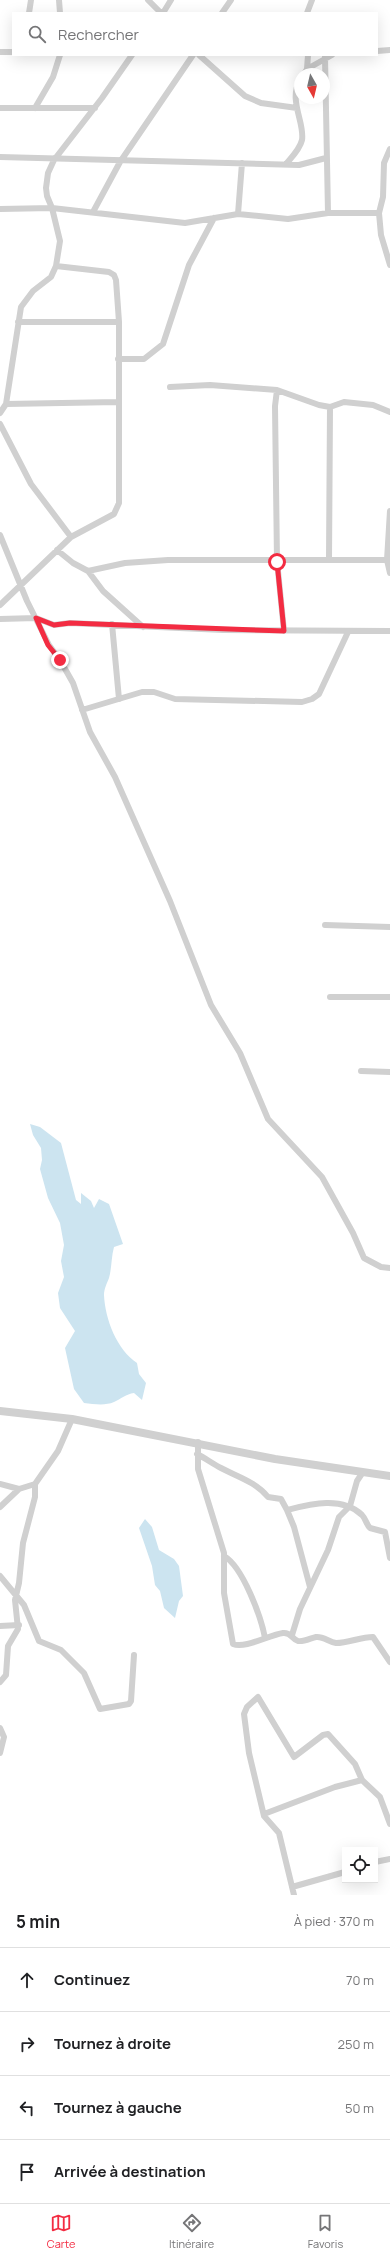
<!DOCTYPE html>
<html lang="fr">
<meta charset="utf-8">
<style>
body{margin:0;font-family:Manrope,sans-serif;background:#f2f2f2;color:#202124}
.controls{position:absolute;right:12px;bottom:12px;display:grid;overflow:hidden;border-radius:0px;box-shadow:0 4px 16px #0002}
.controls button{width:36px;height:36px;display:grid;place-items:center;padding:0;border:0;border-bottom:1px solid #e0e0e0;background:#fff;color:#202124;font:20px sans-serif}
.compass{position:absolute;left:294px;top:68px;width:36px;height:36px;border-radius:50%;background:#fff;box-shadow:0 4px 16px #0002;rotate:172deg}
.stop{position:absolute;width:12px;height:12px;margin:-9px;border:3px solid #f32c42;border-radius:50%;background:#fff}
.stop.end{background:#f32c42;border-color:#fff;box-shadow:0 1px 4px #0008}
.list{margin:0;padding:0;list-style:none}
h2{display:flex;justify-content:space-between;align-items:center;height:52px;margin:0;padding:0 16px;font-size:17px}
h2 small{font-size:13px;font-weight:400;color:#757577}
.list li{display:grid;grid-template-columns:26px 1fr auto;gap:12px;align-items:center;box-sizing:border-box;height:64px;padding:0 16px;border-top:1px solid #e0e0e0}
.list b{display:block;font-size:15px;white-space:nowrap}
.list em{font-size:13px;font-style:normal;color:#757577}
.icon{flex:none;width:22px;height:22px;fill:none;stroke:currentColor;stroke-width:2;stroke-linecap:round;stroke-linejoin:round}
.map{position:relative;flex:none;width:390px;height:1895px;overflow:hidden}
.search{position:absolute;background:#fff;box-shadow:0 4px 16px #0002;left:12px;right:12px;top:12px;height:44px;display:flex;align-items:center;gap:10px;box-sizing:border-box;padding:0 14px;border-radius:0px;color:#757577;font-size:15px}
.sheet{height:308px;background:#fff}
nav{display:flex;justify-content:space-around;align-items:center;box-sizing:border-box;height:56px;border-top:1px solid #e0e0e0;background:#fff;font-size:11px;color:#757577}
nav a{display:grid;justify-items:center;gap:2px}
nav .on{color:#f32c42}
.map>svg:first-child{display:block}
.water{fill:#cce4f0}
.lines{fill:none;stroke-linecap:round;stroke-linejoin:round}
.minor{stroke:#d0d0d0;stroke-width:6}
.tertiary{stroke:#d0d0d0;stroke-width:8}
.route{stroke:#f32c42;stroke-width:5}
</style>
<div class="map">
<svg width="390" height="1895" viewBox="0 0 390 1895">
<rect width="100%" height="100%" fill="#fff"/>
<!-- water -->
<path class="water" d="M 30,1124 L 40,1127 L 61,1143 L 76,1200 L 81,1204 L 81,1193 L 91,1201 L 94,1208 L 99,1199 L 109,1204 L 123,1244 L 114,1247 C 111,1258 112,1267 109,1278 C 107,1283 104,1289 104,1295 C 105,1319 117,1350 137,1363 L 139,1374 L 146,1383 L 142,1400 L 134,1393 C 126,1394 121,1399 114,1402 C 105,1406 94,1404 84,1403 L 74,1389 L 65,1348 L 75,1331 L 60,1308 L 58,1293 L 64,1277 L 61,1261 L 64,1245 L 60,1223 L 48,1198 L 40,1169 L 42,1160 L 41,1148 L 33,1135 Z
M 145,1519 L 152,1527 L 159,1550 L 174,1559 L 179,1566 L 183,1596 L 179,1601 L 175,1618 L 164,1608 L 160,1591 L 155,1585 L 152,1566 L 139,1528 Z"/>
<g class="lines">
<!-- minor -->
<path class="minor" d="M 59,0 L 60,13
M 148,0 L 161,13
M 29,13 L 31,0
M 163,13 L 171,0
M 222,13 L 231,0
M 307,13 L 312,0
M 377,51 L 390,50
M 0,52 L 13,52
M 199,55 L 245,96 L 261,103 L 297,108
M 325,57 L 328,213
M 307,69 L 332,55
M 304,74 L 307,69 L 308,55
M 0,108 L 95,108
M 35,108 L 53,77 L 60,55
M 390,149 L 384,163 L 383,197 L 379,213 L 381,235 L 390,265
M 0,157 L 299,165 L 326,158
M 286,164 C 292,157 300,149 302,140 C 305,123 288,100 300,80
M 0,209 L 52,208 L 185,223 L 238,214 L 288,219 L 328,213 L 379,213
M 93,212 L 120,162 L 193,55
M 238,214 L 242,163
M 18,322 L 119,322
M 118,359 L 144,359 L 163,344 L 189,265 L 214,218
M 170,387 L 210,385 L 277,390 L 319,405 L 330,407 L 344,402 L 373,405 L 390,412
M 277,390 L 275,406 L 277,561 L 284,631
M 6,404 L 118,402
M 0,413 L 6,404 L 21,307 L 33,291 L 51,277 L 56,266 L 60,241 L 52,208 L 47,196 L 46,188 L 48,173 L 54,160 L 102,98 L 132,55
M 0,424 L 31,484 L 71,537
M 390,511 L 387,560 L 390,573
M 0,535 L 27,601 L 49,645 L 60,660 L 73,683 L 90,732 L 115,777 L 170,901 L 211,1005 L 240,1053 L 268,1119 L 322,1177 L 353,1233 L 364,1258 L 381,1267 L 390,1268
M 57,550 L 73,563 L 88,571 L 103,591 L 143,627
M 329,560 L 330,407
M 88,571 L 125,563 L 168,560 L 387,560
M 0,605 L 71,537 L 114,514 L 119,503 L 119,322 L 116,280 L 114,275 L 109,272 L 56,266
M 0,619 L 36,618 L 54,625 L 70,623 L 223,630 L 390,631
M 112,624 L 119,699
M 82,710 L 142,692 L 154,692 L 175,699 L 302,702 L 312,699 L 319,694 L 348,632
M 325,925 L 390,927
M 330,997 L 390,997
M 361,1071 L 390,1072
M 198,1442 L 198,1469 L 224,1553 L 224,1593 L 233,1644 C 245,1649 269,1635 283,1633 C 291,1632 292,1639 298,1641 C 304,1642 311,1638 316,1637 C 323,1636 329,1642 336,1643 C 349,1643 360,1637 373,1637 L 390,1662
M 197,1454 C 205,1458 213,1464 221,1468 C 238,1477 256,1482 268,1497 L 281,1499 L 287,1510
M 0,1484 L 19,1489
M 0,1507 L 19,1489 L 35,1484
M 224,1556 C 243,1567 261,1617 265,1638
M 0,1576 L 24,1605 L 39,1641 L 61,1650 L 84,1673 L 100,1709 L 129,1704 L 131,1701 L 134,1655
M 310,1587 L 294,1527 L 287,1510 C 311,1504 342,1496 362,1515 C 366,1519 366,1524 370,1528 L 385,1532 L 390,1558
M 0,1626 L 19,1625
M 292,1635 L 300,1609 L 328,1550 L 339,1517 L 350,1506 L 357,1481 L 363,1472
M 0,1682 L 6,1675 L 8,1646 L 18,1629 L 15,1600 L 19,1583 L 23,1543 L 35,1497 L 35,1484 L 58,1451 L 72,1419
M 0,1728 L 4,1737 L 0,1753
M 264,1814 L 335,1787 L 362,1780
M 375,1862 L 390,1859
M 292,1887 L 345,1872
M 294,1895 L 279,1833 L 264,1816 L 249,1753 L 244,1714 L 247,1707 L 258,1697 L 294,1757 L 323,1735 L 328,1734 L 355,1764 L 362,1780 L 380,1797 L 390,1824"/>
<!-- tertiary -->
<path class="tertiary" d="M 0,1411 L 72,1419 L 275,1459 L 390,1476"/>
</g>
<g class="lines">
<!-- route -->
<path class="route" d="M 60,660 L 48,645 L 36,618 L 54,625 L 70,623 L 284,631 L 277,562"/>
</g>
</svg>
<div class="controls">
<button><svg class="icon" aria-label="locate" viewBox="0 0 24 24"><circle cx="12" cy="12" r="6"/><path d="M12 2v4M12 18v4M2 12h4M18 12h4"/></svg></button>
</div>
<svg class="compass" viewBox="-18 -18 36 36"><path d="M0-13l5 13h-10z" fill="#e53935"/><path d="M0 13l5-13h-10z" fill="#757577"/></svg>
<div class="stop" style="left:277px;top:562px"></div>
<div class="stop end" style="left:60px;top:660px"></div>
<div class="search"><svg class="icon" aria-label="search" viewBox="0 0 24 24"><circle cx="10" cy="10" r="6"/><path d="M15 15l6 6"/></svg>Rechercher</div>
</div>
<section class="sheet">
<h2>5 min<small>À pied · 370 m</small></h2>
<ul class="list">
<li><svg class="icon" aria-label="ahead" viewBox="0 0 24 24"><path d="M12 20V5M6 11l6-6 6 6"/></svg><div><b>Continuez</b></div><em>70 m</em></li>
<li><svg class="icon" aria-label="right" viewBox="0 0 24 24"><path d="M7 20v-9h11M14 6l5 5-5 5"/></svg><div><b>Tournez à droite</b></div><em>250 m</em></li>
<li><svg class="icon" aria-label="left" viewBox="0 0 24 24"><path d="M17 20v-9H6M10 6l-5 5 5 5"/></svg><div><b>Tournez à gauche</b></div><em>50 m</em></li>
<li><svg class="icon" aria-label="arrive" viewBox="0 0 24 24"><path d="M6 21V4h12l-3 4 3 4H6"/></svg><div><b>Arrivée à destination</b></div></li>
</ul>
</section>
<nav>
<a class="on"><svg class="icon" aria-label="map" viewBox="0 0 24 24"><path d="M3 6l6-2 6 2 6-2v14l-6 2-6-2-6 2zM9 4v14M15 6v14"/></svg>Carte</a>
<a><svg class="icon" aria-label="directions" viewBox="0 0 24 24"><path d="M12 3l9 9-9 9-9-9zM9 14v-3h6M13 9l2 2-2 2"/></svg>Itinéraire</a>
<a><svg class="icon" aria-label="saved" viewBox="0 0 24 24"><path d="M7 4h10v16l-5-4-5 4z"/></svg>Favoris</a>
</nav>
